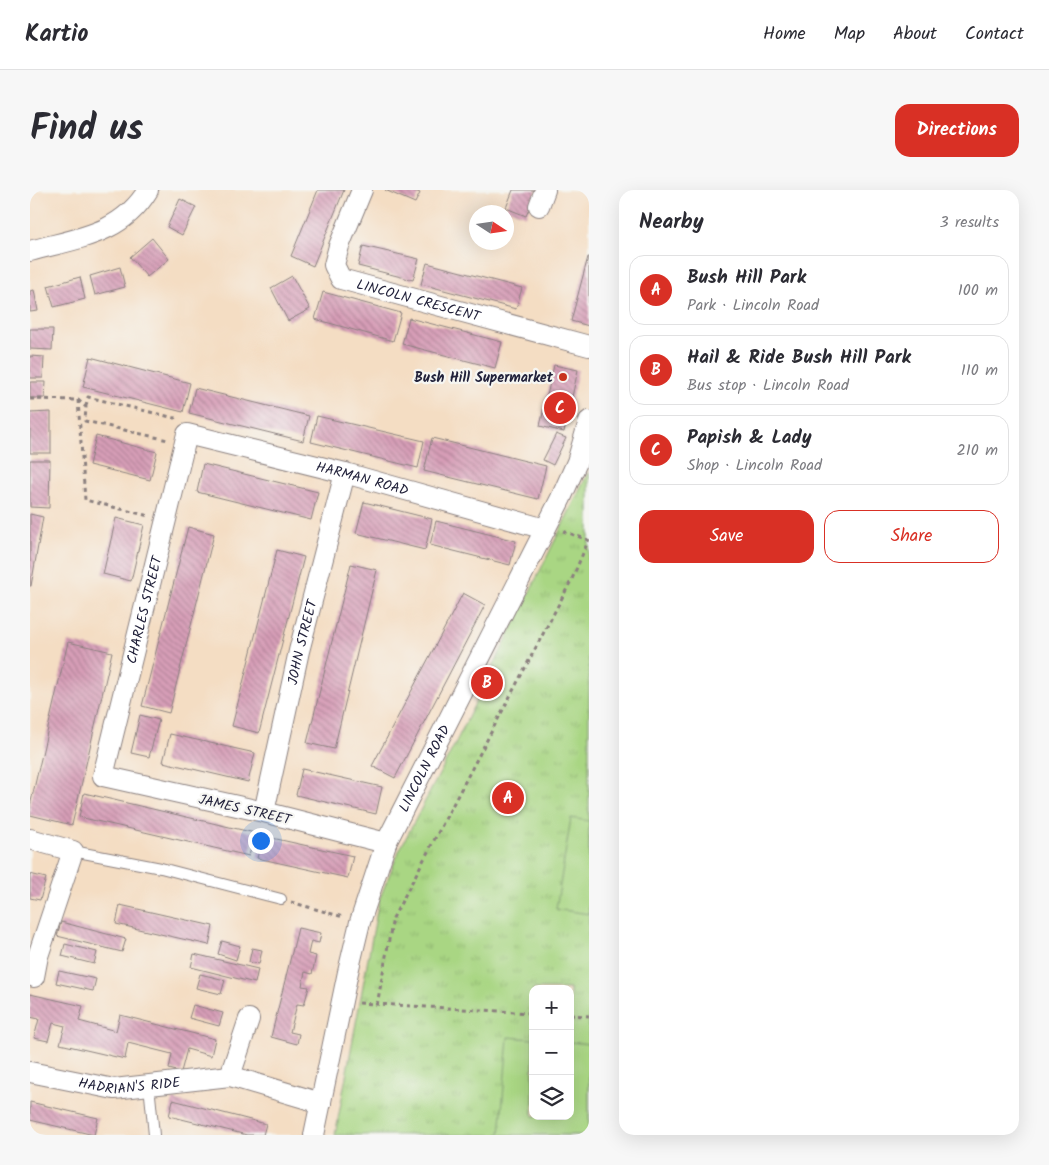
<!DOCTYPE html>
<meta charset="utf-8">
<style>
body{margin:0;font-family:Kalam,sans-serif;background:#f7f7f7;color:#2b2b33}
.controls{position:absolute;right:15px;bottom:15px;display:grid;overflow:hidden;border-radius:10px;box-shadow:0 5px 20px #0002}
.controls button{width:45px;height:45px;display:grid;place-items:center;padding:0;border:0;border-bottom:1px solid #e1e1e2;background:#fff;color:#2b2b33;font:25px sans-serif}
.compass{position:absolute;left:439px;top:15px;width:45px;height:45px;border-radius:50%;background:#fff;box-shadow:0 5px 20px #0002;rotate:102deg}
.you{position:absolute;left:230px;top:650px;width:18px;height:18px;margin:-12px;border:4px solid #fff;border-radius:50%;background:#1a73e8;box-shadow:0 0 0 8px #1a73e833}
.badge{display:grid;place-items:center;width:32px;height:32px;border-radius:50%;background:#d93025;color:#fff;font-size:16px;font-weight:700}
.pin{position:absolute;translate:-50% -50%;border:2px solid #fff;box-shadow:0 1px 5px #0006}
.list{margin:0;padding:0;list-style:none}
h2{display:flex;justify-content:space-between;align-items:center;height:65px;margin:0;padding:0 20px;font-size:21px}
h2 small{font-size:16px;font-weight:400;color:#7c7c81}
.list li{display:grid;grid-template-columns:32px 1fr auto;gap:15px;align-items:center;box-sizing:border-box;height:70px;margin:0 10px 10px;padding:0 10px;border:1px solid #e1e1e2;border-radius:15px}
.list b{display:block;font-size:19px;white-space:nowrap}
.list p{margin:0;font-size:16px;white-space:nowrap;color:#7c7c81}
.list em{font-size:16px;font-style:normal;color:#7c7c81}
.actions{display:flex;gap:10px;padding:15px 20px}
.actions a{flex:1;padding:11px 0;border:1px solid #d93025;border-radius:15px;text-align:center;font-size:18px;color:#d93025}
.actions .main{background:#d93025;color:#fff}
.icon{flex:none;width:28px;height:28px;fill:none;stroke:currentColor;stroke-width:2;stroke-linecap:round;stroke-linejoin:round}
.map{position:relative;flex:none;width:559px;height:945px;overflow:hidden;border-radius:15px}
header{display:flex;align-items:center;gap:30px;box-sizing:border-box;height:70px;padding:0 25px;background:#fff;border-bottom:1px solid #e1e1e2}
header strong{font-size:24px}
nav{display:flex;gap:28px;margin-inline-start:auto;font-size:18px}
.intro{display:flex;align-items:center;justify-content:space-between;box-sizing:border-box;height:120px;padding:0 30px}
h1{margin:0;font-size:35px}
.button{padding:12px 22px;border-radius:15px;background:#d93025;color:#fff;font-size:18px;font-weight:700}
main{display:flex;gap:30px;padding:0 30px}
aside{flex:1;background:#fff;border-radius:15px;box-shadow:0 5px 20px #0002}
.map>svg:first-child{display:block}
.grass{fill:url(#grass-tufts);stroke:#667c5f;fill-rule:evenodd}
.garden{fill:#a9d683;stroke:#667c5f}
.building{fill:url(#building-back-hatch)}
.lines{fill:none;stroke-linecap:round;stroke-linejoin:round}
.service-casing{stroke:#8b807f;stroke-width:12}
.minor-casing{stroke:#8b807f;stroke-width:22}
.path{stroke:#8b807f;stroke-width:3;stroke-dasharray:4 4;stroke-linecap:butt}
.service{stroke:#fff;stroke-width:10}
.minor{stroke:#fff;stroke-width:20}
.poi-dot{fill:#c8321e;stroke:#f6f6f2;stroke-width:2}
.labels{text-anchor:middle;stroke-width:4.5;stroke-linejoin:round;paint-order:stroke}
.street-label{font-size:14px;fill:#22223b;stroke:#f6f6f2}
.poi-label{font-size:14px;font-weight:bold;fill:#22223b;stroke:#f6f6f2;text-anchor:end}
</style>
<header>
<strong>Kartio</strong>
<nav><a>Home</a><a>Map</a><a>About</a><a>Contact</a></nav>
</header>
<div class="intro"><h1>Find us</h1><a class="button">Directions</a></div>
<main>
<div class="map">
<svg width="559" height="945" viewBox="0 0 559 945">
<defs>
<pattern id="grass-tufts" width="24" height="20" patternUnits="userSpaceOnUse" patternTransform="scale(1.25)"><rect width="24" height="20" fill="#a9d683"/><path d="M3 7l-1-3M5 7V3M7 7l1-3M15 17l-1-3M17 17v-4M19 17l1-3" fill="none" stroke="#91b772"/></pattern>
<pattern id="building-back-hatch" width="6" height="6" patternUnits="userSpaceOnUse" patternTransform="scale(1.25)"><rect width="6" height="6" fill="#d79eb7"/><path d="M-1 5l2 2M0 0l6 6M5-1l2 2" fill="none" stroke="#ae8096"/></pattern>
</defs>
<rect width="100%" height="100%" fill="#f6f6f2"/>
<filter id="ink" filterUnits="userSpaceOnUse"><feTurbulence type="fractalNoise" baseFrequency=".02" numOctaves="2"/><feDisplacementMap in="SourceGraphic" scale="10" xChannelSelector="R" yChannelSelector="G"/><feConvolveMatrix kernelMatrix="1 2 1 2 8 2 1 2 1" color-interpolation-filters="sRGB"/></filter>
<filter id="wash" filterUnits="userSpaceOnUse"><feTurbulence type="fractalNoise" baseFrequency=".0096" numOctaves="4" result="noise"/><feDisplacementMap in="SourceGraphic" scale="20" xChannelSelector="R" yChannelSelector="G"/><feGaussianBlur stdDeviation="1.12" result="paint"/><feColorMatrix in="noise" values="0 0 0 0 0 0 0 0 0 0 0 0 0 0 0 0 0 1.4 0 .05"/><feComposite in="paint" operator="in"/></filter>
<g filter="url(#wash)">
<rect width="100%" height="100%" fill="#f4ddc3"/>
<!-- grass -->
<path class="grass" d="M 559,281 L 559,945 L 305,945 L 349,710 L 369,661 L 425,554 ZM 503,799 L 540,799 L 540,926 L 503,926 Z"/>
<!-- garden -->
<path class="garden" d="M 541,628 L 559,631 L 559,724 L 526,719 Z
M 478,847 L 503,849 L 503,926 L 540,926 L 540,852 L 559,854 L 559,945 L 470,945 Z"/>
<g id="blocks">
<!-- building -->
<path class="building" d="M 288,0 L 314,0 L 283,76 L 261,66 Z
M 355,0 L 383,0 L 390,3 L 385,13 Z
M 483,0 L 507,0 L 496,26 L 476,18 Z
M 150,9 L 166,17 L 152,45 L 137,37 Z
M 122,48 L 139,69 L 117,87 L 100,67 Z
M 333,56 L 389,69 L 383,90 L 328,76 Z
M 558,67 L 559,67 L 559,136 L 541,131 Z
M 397,73 L 492,98 L 486,119 L 391,94 Z
M 90,77 L 95,97 L 65,105 L 60,86 Z
M 262,86 L 280,119 L 258,131 L 241,98 Z
M 50,87 L 55,109 L 24,117 L 18,96 Z
M 4,100 L 8,121 L 0,122 L 0,101 Z
M 293,102 L 371,123 L 363,151 L 285,129 Z
M 379,128 L 472,152 L 465,178 L 372,154 Z
M 0,139 L 23,139 L 22,160 L 0,159 Z
M 0,166 L 14,167 L 13,188 L 0,188 Z
M 60,167 L 160,193 L 153,222 L 53,197 Z
M 524,175 L 548,180 L 534,242 L 510,236 Z
M 0,192 L 16,192 L 15,208 L 0,208 Z
M 165,198 L 279,226 L 273,251 L 159,223 Z
M 21,222 L 21,263 L 0,263 L 0,223 Z
M 287,226 L 394,251 L 388,278 L 281,252 Z
M 526,244 L 536,248 L 523,275 L 513,270 Z
M 66,246 L 127,262 L 120,290 L 59,275 Z
M 402,248 L 516,276 L 508,309 L 394,281 Z
M 0,270 L 20,270 L 19,318 L 0,317 Z
M 173,274 L 288,302 L 281,330 L 167,302 Z
M 334,312 L 402,329 L 395,360 L 326,343 Z
M 0,324 L 13,327 L 1,396 L 0,396 Z
M 86,328 L 114,335 L 101,391 L 73,384 Z
M 406,331 L 486,351 L 480,375 L 400,355 Z
M 158,337 L 184,344 L 139,523 L 112,516 Z
M 247,360 L 274,367 L 229,543 L 202,536 Z
M 321,374 L 347,380 L 304,559 L 277,553 Z
M 433,403 L 455,415 L 365,588 L 342,576 Z
M 38,452 L 82,462 L 42,635 L 0,625 L 0,616 Z
M 110,525 L 129,530 L 119,567 L 101,563 Z
M 140,544 L 225,563 L 218,592 L 133,572 Z
M 272,579 L 352,597 L 346,624 L 266,605 Z
M 54,603 L 225,643 L 219,666 L 49,627 Z
M 233,646 L 323,666 L 318,688 L 227,668 Z
M 0,684 L 16,688 L 10,710 L 0,708 Z
M 90,715 L 183,736 L 179,755 L 86,734 Z
M 31,732 L 96,749 L 92,762 L 27,746 Z
M 268,738 L 291,743 L 289,753 L 281,751 L 278,764 L 286,766 L 282,784 L 275,782 L 272,796 L 279,797 L 274,815 L 267,814 L 260,842 L 269,844 L 267,854 L 241,847 Z
M 192,751 L 210,756 L 206,770 L 188,764 Z
M 35,754 L 67,762 L 64,774 L 32,766 Z
M 222,758 L 232,760 L 229,774 L 219,772 Z
M 164,764 L 228,779 L 225,793 L 161,777 Z
M 29,781 L 66,789 L 63,801 L 26,793 Z
M 170,784 L 195,790 L 191,804 L 166,798 Z
M 0,804 L 53,816 L 49,831 L 86,841 L 90,825 L 185,849 L 181,866 L 157,859 L 151,882 L 139,879 L 142,864 L 98,853 L 95,869 L 30,854 L 35,836 L 23,833 L 18,851 L 4,848 L 9,829 L 0,827 Z
M 163,815 L 193,823 L 189,836 L 159,828 Z
M 143,910 L 236,934 L 233,945 L 217,945 L 139,926 Z
M 0,912 L 68,928 L 64,945 L 0,930 Z"/>
</g>
</g>
<g filter="url(#ink)">
<use href="#blocks" fill-opacity="0" stroke="#8b807f" stroke-width="1"/>
<g class="lines">
<defs>
<path id="service" d="M 43,661 L 131,678 L 251,709
M 119,895 L 124,945"/>
<g id="minor">
<path id="s1" d="M 332,0 L 309,56 L 304,75 L 311,89 L 559,156"/>
<path d="M 509,16 L 515,0"/>
<path d="M 0,61 C 47,48 91,45 118,0"/>
<path id="s2" d="M 234,622 L 269,461 L 315,283"/>
<path d="M 0,649 L 43,661 L 8,766 L 4,787"/>
<path id="s3" d="M 356,653 L 234,622 L 73,586 L 157,244 L 315,283 L 515,339"/>
<path id="s4" d="M 0,882 L 84,899 L 200,886 L 291,913"/>
<path d="M 200,886 L 219,829"/>
<path id="s5" d="M 284,945 L 318,782 L 330,732 L 356,653 L 531,308 L 547,272 L 559,231"/>
</g>
</defs>
<!-- service casing -->
<use href="#service" class="service-casing"/>
<!-- minor casing -->
<use href="#minor" class="minor-casing"/>
<!-- path -->
<path class="path" d="M 0,209 L 48,210 L 56,217 L 55,231 L 138,250
M 48,210 L 55,310 L 119,326
M 56,216 L 58,207 L 149,229
M 533,341 L 558,350
M 261,712 L 313,727
M 329,813 L 503,823
M 347,815 L 363,728 L 542,389 L 559,349
M 540,825 L 559,826"/>
<!-- service -->
<use href="#service" class="service"/>
<!-- minor -->
<use href="#minor" class="minor"/>
</g>
</g>
<!-- markers -->
<circle class="poi-dot" cx="533" cy="187" r="5"/>
<g class="labels">
<!-- street labels -->
<g class="street-label">
<text dy="5" stroke="none"><textPath href="#s1" startOffset="176">LINCOLN CRESCENT</textPath></text>
<text dy="5" stroke="none"><textPath href="#s3" startOffset="824">HARMAN ROAD</textPath></text>
<text dy="5" stroke="none"><textPath href="#s3" startOffset="462">CHARLES STREET</textPath></text>
<text dy="5" stroke="none"><textPath href="#s2" startOffset="174">JOHN STREET</textPath></text>
<text dy="5" stroke="none"><textPath href="#s5" startOffset="385">LINCOLN ROAD</textPath></text>
<text transform="translate(215 619) rotate(13)" y="5">JAMES STREET</text>
<text dy="5" stroke="none"><textPath href="#s4" startOffset="101">HADRIAN'S RIDE</textPath></text>
</g>
<!-- poi labels -->
<g class="poi-label">
<text x="523" y="192">Bush Hill Supermarket</text>
</g>
</g>
</svg>
<div class="controls">
<button>+</button>
<button>−</button>
<button><svg class="icon" aria-label="layers" viewBox="0 0 24 24"><path d="M12 4l9 5-9 5-9-5zM3 14l9 5 9-5"/></svg></button>
</div>
<svg class="compass" viewBox="-18 -18 36 36"><path d="M0-13l5 13h-10z" fill="#e53935"/><path d="M0 13l5-13h-10z" fill="#7c7c81"/></svg>
<div class="you"></div>
<div class="pin badge" style="left:478px;top:608px">A</div>
<div class="pin badge" style="left:457px;top:493px">B</div>
<div class="pin badge" style="left:530px;top:218px">C</div>
</div>
<aside>
<h2>Nearby<small>3 results</small></h2>
<ul class="list">
<li><span class="badge">A</span><div><b>Bush Hill Park</b><p>Park · Lincoln Road</p></div><em>100 m</em></li>
<li><span class="badge">B</span><div><b>Hail &amp; Ride Bush Hill Park</b><p>Bus stop · Lincoln Road</p></div><em>110 m</em></li>
<li><span class="badge">C</span><div><b>Papish &amp; Lady</b><p>Shop · Lincoln Road</p></div><em>210 m</em></li>
</ul>
<div class="actions"><a class="main">Save</a><a>Share</a></div>
</aside>
</main>
